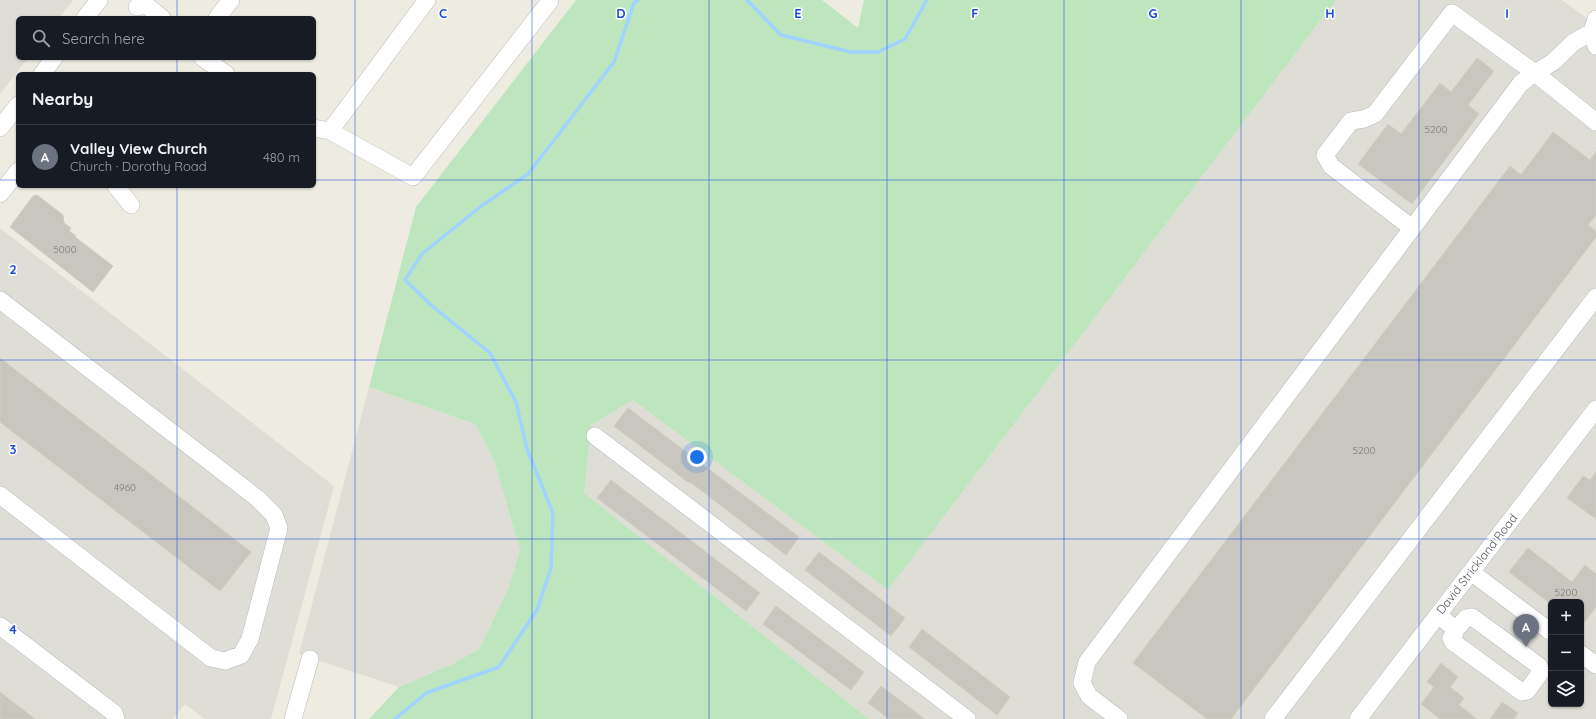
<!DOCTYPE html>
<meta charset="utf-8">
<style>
body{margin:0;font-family:Quicksand,sans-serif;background:#242831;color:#f1f3f6}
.controls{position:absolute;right:12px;bottom:12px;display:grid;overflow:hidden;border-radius:6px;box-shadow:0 1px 3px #0004}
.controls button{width:36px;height:36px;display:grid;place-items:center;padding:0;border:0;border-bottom:1px solid #363941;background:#171b24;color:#f1f3f6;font:20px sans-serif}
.you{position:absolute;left:697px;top:457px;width:14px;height:14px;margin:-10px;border:3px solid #fff;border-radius:50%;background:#1a73e8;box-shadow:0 0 0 6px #1a73e833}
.badge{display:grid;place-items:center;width:26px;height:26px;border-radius:50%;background:#ef3b26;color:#fff;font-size:13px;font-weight:700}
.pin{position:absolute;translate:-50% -33px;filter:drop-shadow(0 1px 2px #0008)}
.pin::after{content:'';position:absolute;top:21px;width:14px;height:12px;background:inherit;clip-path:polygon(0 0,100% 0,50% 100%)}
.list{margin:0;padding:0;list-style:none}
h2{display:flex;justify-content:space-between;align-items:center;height:52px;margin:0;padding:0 16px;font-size:17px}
h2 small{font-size:13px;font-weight:400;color:#9ea1a6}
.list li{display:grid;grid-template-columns:26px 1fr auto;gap:12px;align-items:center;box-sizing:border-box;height:64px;padding:0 16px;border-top:1px solid #363941}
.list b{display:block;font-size:15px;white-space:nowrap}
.list p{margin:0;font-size:13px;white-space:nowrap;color:#9ea1a6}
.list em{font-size:13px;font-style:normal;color:#9ea1a6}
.icon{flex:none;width:22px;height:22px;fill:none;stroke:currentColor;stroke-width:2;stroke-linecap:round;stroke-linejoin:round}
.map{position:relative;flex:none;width:1596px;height:719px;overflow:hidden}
.search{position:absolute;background:#171b24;box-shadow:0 1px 3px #0004;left:16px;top:16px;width:300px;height:44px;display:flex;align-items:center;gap:10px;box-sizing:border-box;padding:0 14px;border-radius:6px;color:#9ea1a6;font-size:15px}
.panel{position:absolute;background:#171b24;box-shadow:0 1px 3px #0004;left:16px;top:72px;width:300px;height:116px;border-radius:6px}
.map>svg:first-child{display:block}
.industrial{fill:#deddd6;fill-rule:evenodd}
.green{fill:#bde6be}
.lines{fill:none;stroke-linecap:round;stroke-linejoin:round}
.stream{stroke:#a0d3ff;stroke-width:3.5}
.building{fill:#c8c6bf;stroke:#d2cdc0}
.minor-casing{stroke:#b7babf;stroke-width:18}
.minor{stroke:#fff;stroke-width:17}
.grid{fill:none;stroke:#1d4ed8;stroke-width:1;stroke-opacity:0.55}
.labels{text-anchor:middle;stroke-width:3;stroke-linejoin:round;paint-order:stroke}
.number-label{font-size:10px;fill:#76787a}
.street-label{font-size:12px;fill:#5a5e63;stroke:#fff}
.grid-label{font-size:13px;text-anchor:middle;font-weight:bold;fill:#1d4ed8;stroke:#fff;stroke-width:3;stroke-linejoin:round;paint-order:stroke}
</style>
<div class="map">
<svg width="1596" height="719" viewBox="0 0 1596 719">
<rect width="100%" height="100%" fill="#eeebe1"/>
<!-- industrial -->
<path class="industrial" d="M 0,0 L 73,0 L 59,18 L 18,18 L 18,58 L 28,58 L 0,94 Z
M 1336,0 L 1562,0 L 1596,25 L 1596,719 L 869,719 L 584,493 L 591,425 L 633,400 L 888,590 ZM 1551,602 L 1581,602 L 1581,704 L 1551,704 Z
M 0,228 L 334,486 L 271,719 L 205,719 L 185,704 L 173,719 L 0,719 Z
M 369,387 L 475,424 L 494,460 L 520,550 L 509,587 L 479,649 L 453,664 L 399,687 L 299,654 Z"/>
<!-- green -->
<path class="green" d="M 576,0 L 822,0 L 858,28 L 864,0 L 1336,0 L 888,590 L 633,400 L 591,425 L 584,493 L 869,719 L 369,719 L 399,687 L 453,664 L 479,649 L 509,587 L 520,550 L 494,460 L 475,424 L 369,387 L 416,207 Z"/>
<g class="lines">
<!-- stream -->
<path class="stream" d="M 747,0 L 781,35 L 851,52 L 878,52 L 905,39 L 927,0
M 395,719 L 426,693 L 499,667 L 537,610 L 551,568 L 553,513 L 527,449 L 516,402 L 490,353 L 431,305 L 405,280 L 422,254 L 480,207 L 528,174 L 614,62 L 634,3 L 638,0"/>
</g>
<!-- building -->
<path class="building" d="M 1477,58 L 1494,71 L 1468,105 L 1479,114 L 1412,204 L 1358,164 L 1388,124 L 1401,134 L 1440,83 L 1451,92 Z
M 1553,132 L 1590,160 L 1596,151 L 1596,215 L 1588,225 L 1596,231 L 1596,237 L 1231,719 L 1207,719 L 1133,663 L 1510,166 L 1521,175 Z
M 37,195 L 63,215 L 64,223 L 71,228 L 69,231 L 76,236 L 75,237 L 113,266 L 93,292 L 10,227 L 33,196 Z
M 0,358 L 251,552 L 220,591 L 0,422 Z
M 628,408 L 799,537 L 786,555 L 690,482 L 689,483 L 614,426 Z
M 1596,472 L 1596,519 L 1567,498 L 1583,476 L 1590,480 Z
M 611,480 L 760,593 L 746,611 L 597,498 Z
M 1528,548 L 1572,582 L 1585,565 L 1596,574 L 1596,607 L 1581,627 L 1581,602 L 1548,602 L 1509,572 Z
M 819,552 L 905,618 L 891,636 L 805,570 Z
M 776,606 L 864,672 L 851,690 L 763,624 Z
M 922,629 L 1010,697 L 997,715 L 909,647 Z
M 1441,663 L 1458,677 L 1450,687 L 1464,698 L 1459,705 L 1477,719 L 1440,719 L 1421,704 L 1434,687 L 1427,682 Z
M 881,686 L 925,719 L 889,719 L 868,703 Z
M 0,692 L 35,719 L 0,719 Z
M 1502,702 L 1518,713 L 1514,719 L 1490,719 Z"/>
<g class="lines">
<defs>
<path id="minor" d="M 427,0 L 330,131 L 413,177 L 550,1 L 548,0
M 137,7 L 146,5 L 162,18
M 85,18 L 99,0
M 217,18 L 231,0
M 1596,19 L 1592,32 L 1596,46
M 203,58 L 226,74
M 42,74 L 54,58
M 0,128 L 18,105
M 314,128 L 330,131
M 116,186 L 131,205
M 0,194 L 18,171
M 1412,228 L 1331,166 L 1325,155 L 1351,121 L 1364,119 L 1375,114 L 1452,13 L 1535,73 L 1553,62 L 1574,42 L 1592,32
M 0,300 L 257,498 L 274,515 L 279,528 L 250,639 L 241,655 L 225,661 L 211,658 L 0,495
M 595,436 L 967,719
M 1471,572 L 1551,632
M 1438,615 L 1454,628 L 1455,633 L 1451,638 L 1453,642 L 1522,692 L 1527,691 L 1541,672 L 1539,666 L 1472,617 L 1466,618 L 1459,626 L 1454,628
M 0,626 L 114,713 L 116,719
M 1581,654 L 1596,665
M 293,719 L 310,659
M 1119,719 L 1089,696 L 1082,683 L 1087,662 L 1521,83 L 1535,73 L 1596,122
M 1273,719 L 1596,297
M 1358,719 L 1596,409"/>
</defs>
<!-- minor casing -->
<use href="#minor" class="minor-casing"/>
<!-- minor -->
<use href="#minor" class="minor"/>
</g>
<!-- grid -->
<path class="grid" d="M 177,0 L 177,18M 355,0 L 355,719M 532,0 L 532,719M 709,0 L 709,719M 887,0 L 887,719M 1064,0 L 1064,719M 1241,0 L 1241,719M 1419,0 L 1419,719M 177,58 L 177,74M 0,180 L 18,180M 314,180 L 1596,180M 177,186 L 177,719M 0,360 L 1596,360M 0,539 L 1596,539"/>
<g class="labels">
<!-- number labels -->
<g class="number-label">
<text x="1436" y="133">5200</text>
<text x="65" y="253">5000</text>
<text x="1364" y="454">5200</text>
<text x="125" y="491">4960</text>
<text x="1566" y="596">5200</text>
</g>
<!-- street labels -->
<g class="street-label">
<text transform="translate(1477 564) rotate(-52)" y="4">David Strickland Road</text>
</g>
</g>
<g class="grid-label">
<text x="443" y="18">C</text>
<text x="621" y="18">D</text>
<text x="798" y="18">E</text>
<text x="975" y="18">F</text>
<text x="1153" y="18">G</text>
<text x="1330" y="18">H</text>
<text x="1507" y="18">I</text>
<text x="13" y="274">2</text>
<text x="13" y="454">3</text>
<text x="13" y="634">4</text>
</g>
</svg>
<div class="controls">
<button>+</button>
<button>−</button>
<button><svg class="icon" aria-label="layers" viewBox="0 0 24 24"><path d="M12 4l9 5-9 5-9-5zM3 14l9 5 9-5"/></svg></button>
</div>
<div class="you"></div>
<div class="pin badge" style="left:1526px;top:647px;background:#6b7280">A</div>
<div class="search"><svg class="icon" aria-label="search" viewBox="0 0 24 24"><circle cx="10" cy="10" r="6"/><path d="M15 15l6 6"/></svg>Search here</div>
<section class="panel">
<h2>Nearby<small></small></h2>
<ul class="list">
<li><span class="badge" style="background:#6b7280">A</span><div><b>Valley View Church</b><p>Church · Dorothy Road</p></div><em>480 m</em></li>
</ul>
</section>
</div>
